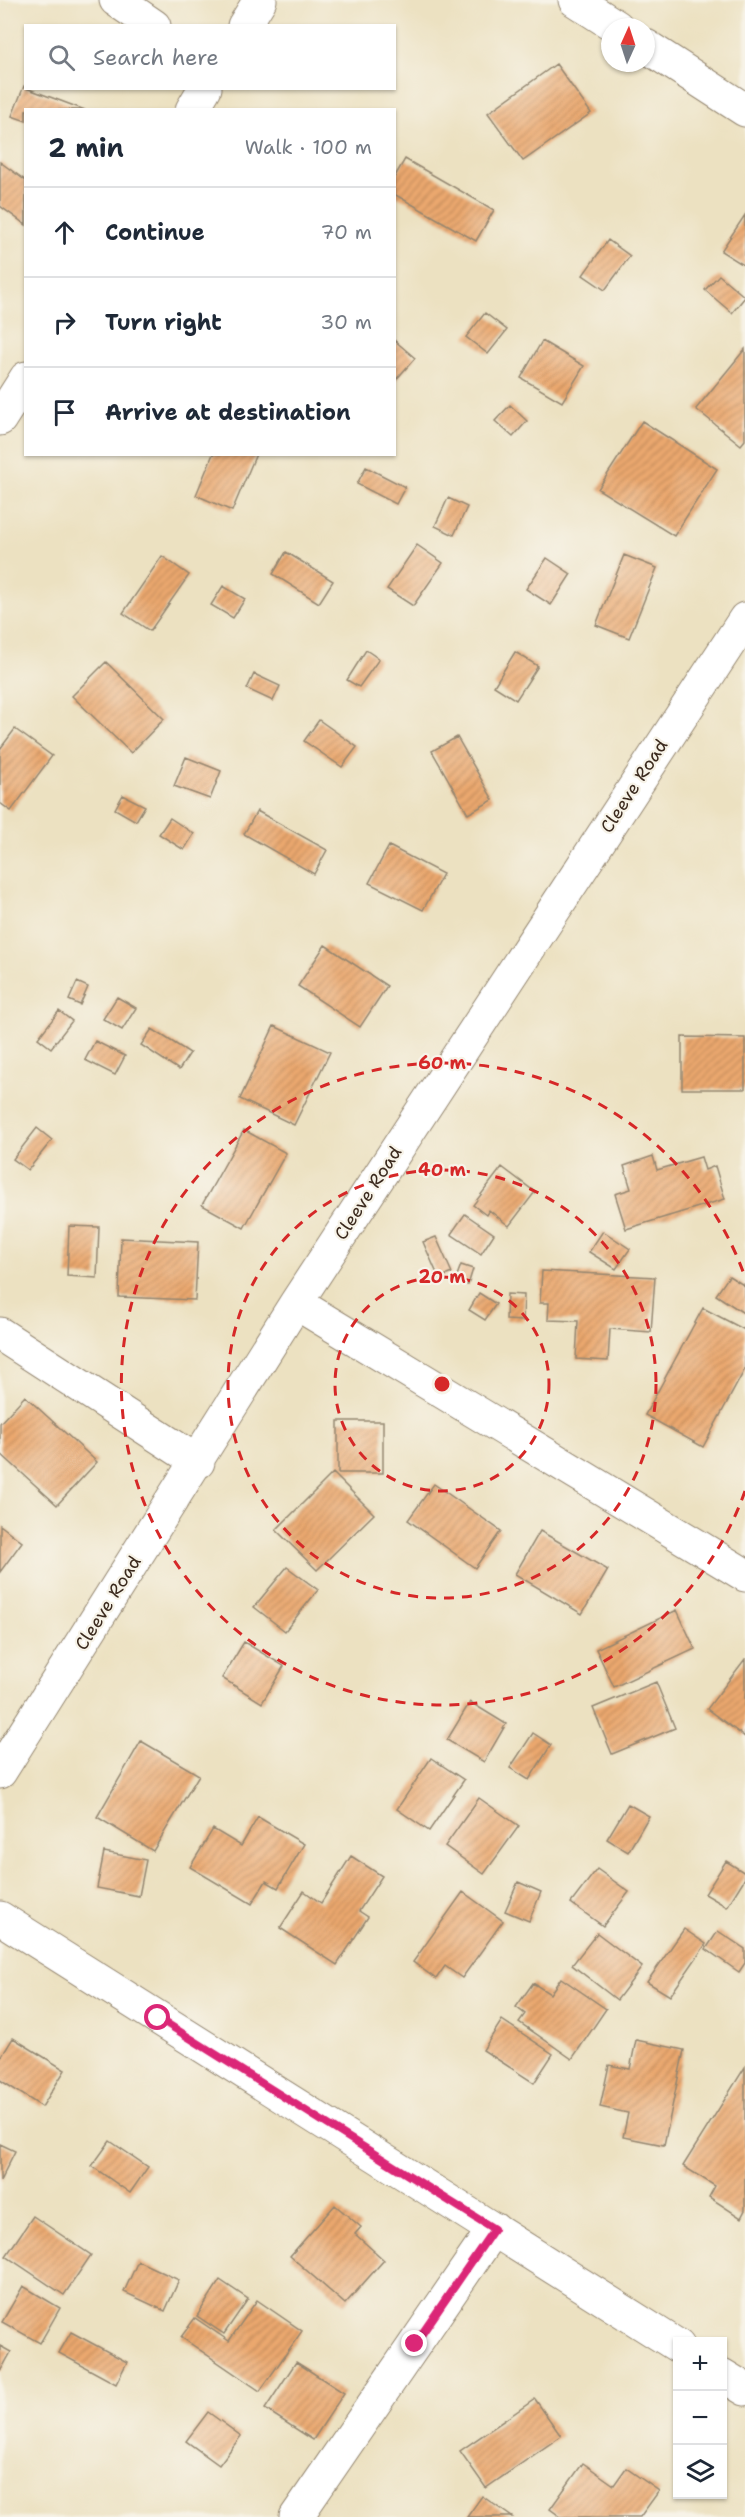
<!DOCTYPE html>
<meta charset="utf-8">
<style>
body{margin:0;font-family:"Shantell Sans",sans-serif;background:#f2f2f3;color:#1f2937}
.controls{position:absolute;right:18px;bottom:18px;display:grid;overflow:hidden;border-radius:0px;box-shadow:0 2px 4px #0004}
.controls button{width:54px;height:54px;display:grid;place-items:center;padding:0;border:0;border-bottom:2px solid #e0e1e3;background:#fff;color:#1f2937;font:30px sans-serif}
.compass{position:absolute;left:601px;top:18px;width:54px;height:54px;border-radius:50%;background:#fff;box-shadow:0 2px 4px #0004;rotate:3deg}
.stop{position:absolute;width:18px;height:18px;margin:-14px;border:4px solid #db2777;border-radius:50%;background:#fff}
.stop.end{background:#db2777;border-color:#fff;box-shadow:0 2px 6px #0008}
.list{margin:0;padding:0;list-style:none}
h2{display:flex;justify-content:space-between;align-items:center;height:78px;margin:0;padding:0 24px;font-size:26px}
h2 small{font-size:20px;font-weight:400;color:#747a83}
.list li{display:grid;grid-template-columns:39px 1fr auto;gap:18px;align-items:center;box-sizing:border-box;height:90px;padding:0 24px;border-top:2px solid #e0e1e3}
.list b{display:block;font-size:22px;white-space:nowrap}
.list em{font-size:20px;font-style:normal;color:#747a83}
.icon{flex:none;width:33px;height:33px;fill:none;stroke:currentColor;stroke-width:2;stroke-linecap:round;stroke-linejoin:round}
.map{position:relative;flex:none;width:745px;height:2517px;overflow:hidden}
.search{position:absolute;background:#fff;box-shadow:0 2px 4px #0004;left:24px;top:24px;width:372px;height:66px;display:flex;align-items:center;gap:15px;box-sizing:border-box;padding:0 21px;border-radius:0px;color:#747a83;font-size:22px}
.panel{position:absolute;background:#fff;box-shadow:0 2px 4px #0004;left:24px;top:108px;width:372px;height:348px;border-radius:0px}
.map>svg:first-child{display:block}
.building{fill:url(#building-hatch)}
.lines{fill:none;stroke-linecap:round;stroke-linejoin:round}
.street-casing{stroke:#948670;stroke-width:35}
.street{stroke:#fff;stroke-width:33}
.route{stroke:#db2777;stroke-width:8}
.ring{fill:none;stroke:#d62828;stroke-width:3;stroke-dasharray:10 8}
.labels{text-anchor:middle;stroke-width:4.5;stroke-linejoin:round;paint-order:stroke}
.street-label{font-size:18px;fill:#3b2a1e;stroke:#f7f3e8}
.centre{fill:#d62828;stroke:#f7f3e8;stroke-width:3}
.ring-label{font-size:18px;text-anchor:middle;font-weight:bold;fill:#d62828;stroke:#f7f3e8;stroke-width:4.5;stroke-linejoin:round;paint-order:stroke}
</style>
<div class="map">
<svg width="745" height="2517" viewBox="0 0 745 2517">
<defs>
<pattern id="building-hatch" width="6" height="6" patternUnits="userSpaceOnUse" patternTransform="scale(1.5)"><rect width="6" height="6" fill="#eba86e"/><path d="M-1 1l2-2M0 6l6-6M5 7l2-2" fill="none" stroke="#c0895a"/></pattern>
</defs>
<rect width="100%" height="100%" fill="#f7f3e8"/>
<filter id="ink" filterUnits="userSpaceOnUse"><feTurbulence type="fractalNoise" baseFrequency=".0167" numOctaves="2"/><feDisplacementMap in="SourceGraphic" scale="12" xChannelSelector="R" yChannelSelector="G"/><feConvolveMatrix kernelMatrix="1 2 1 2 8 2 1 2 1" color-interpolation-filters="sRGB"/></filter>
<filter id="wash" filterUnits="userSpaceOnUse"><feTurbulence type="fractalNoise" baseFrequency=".008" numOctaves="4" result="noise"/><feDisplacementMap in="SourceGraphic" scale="24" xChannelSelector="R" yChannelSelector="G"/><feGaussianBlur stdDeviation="1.35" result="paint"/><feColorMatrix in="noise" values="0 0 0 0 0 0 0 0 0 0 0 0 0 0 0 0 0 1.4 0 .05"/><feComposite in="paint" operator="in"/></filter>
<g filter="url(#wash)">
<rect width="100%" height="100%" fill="#ece1c1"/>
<g id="blocks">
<!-- building -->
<path class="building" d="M 556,64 L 591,113 L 523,161 L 488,113 Z
M 24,86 L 26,88 L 85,110 L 26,110 L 26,121 L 12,116 Z
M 405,159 L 494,210 L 476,241 L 394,194 L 394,178 Z
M 0,162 L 26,181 L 26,225 L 0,206 Z
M 745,215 L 745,266 L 721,251 Z
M 608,240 L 630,256 L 605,290 L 583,275 Z
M 719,275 L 745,297 L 732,313 L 705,290 Z
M 485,313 L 507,330 L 488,354 L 466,337 Z
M 394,340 L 415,358 L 394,382 Z
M 542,341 L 584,366 L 562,402 L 521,378 Z
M 745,349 L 745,440 L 741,445 L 696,409 Z
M 510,405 L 527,421 L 513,437 L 495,421 Z
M 642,421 L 717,469 L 674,536 L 598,489 Z
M 213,454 L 256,454 L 232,511 L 196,495 Z
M 366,467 L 405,487 L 396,504 L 357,484 Z
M 448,498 L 467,507 L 454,535 L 435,526 Z
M 417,545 L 443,563 L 413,606 L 387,589 Z
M 286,552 L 333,581 L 319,603 L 273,574 Z
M 624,555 L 657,568 L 629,638 L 596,625 Z
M 162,556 L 189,575 L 150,631 L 123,613 Z
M 547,558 L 571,574 L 551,605 L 526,589 Z
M 223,586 L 245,599 L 233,618 L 211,605 Z
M 366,650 L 379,659 L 359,687 L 347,680 Z
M 515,652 L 538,666 L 516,700 L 494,686 Z
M 106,662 L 164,719 L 131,753 L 72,696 Z
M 254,674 L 280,686 L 273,701 L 247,689 Z
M 319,720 L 357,747 L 342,767 L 304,741 Z
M 15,729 L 52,756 L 11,811 L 0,803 L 0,749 Z
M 457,737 L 493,800 L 468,814 L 432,751 Z
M 186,757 L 221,771 L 210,799 L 174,786 Z
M 123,795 L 145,806 L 136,821 L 115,809 Z
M 257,811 L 327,850 L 314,874 L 244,834 Z
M 170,818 L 194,834 L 184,850 L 159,834 Z
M 389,846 L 443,874 L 423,910 L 369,883 Z
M 325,945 L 387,986 L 360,1027 L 298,986 Z
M 77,982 L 88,987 L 80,1005 L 69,1000 Z
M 117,997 L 136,1008 L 122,1030 L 103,1019 Z
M 59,1011 L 72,1021 L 51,1048 L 38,1038 Z
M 274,1026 L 330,1052 L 294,1125 L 240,1099 Z
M 152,1029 L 190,1053 L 179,1070 L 141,1045 Z
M 682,1037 L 745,1038 L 745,1089 L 682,1089 Z
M 95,1041 L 125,1056 L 115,1075 L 85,1060 Z
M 37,1128 L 52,1140 L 28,1170 L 13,1159 Z
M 244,1130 L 286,1153 L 244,1228 L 202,1205 Z
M 653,1156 L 657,1170 L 701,1157 L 705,1170 L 715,1166 L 725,1199 L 626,1229 L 615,1194 L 631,1189 L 624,1166 Z
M 502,1167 L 535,1192 L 509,1226 L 489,1210 L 486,1215 L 473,1205 Z
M 465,1214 L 494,1234 L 481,1254 L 451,1234 Z
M 69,1226 L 99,1227 L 97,1278 L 67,1276 Z
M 603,1231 L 630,1249 L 616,1269 L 589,1252 Z
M 436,1237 L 452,1273 L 439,1278 L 423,1242 Z
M 121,1238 L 198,1242 L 195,1300 L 119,1297 Z
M 461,1265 L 473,1269 L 468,1285 L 455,1281 Z
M 542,1271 L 655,1277 L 651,1332 L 610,1329 L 608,1361 L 576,1359 L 578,1321 L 548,1320 L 549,1303 L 540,1303 Z
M 729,1276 L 745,1286 L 745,1314 L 716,1295 Z
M 479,1293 L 496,1304 L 485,1320 L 469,1310 Z
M 507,1294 L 524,1295 L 523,1321 L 506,1320 Z
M 703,1308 L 745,1330 L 745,1369 L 703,1447 L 645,1415 Z
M 25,1396 L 97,1462 L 57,1505 L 0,1453 L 0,1423 Z
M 338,1421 L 383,1421 L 383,1473 L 338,1473 Z
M 333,1473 L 374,1514 L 317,1570 L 276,1530 Z
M 434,1484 L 501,1531 L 475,1568 L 408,1520 Z
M 0,1525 L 22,1542 L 0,1572 Z
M 540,1531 L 608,1570 L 582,1614 L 515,1574 Z
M 287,1567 L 318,1590 L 285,1631 L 254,1607 Z
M 677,1610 L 695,1649 L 614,1687 L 596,1649 Z
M 244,1642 L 284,1666 L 262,1703 L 222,1678 Z
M 745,1659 L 745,1737 L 707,1709 Z
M 656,1682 L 675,1728 L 612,1754 L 593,1708 Z
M 470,1702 L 506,1724 L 484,1762 L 447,1740 Z
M 533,1733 L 551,1745 L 529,1780 L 510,1768 Z
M 141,1741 L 199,1775 L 153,1851 L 97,1817 Z
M 431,1758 L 464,1780 L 429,1831 L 397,1809 Z
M 479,1798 L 519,1826 L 484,1874 L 445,1846 Z
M 628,1804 L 649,1816 L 628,1852 L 607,1839 Z
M 258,1817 L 304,1844 L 278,1888 L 266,1881 L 252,1904 L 190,1867 L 213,1829 L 241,1846 Z
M 104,1852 L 146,1860 L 139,1896 L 97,1888 Z
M 351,1856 L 382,1876 L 359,1911 L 368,1917 L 337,1965 L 280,1928 L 304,1891 L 321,1903 Z
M 726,1861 L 745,1873 L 745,1878 L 727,1907 L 705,1894 Z
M 597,1869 L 629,1892 L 603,1926 L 571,1903 Z
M 518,1882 L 541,1892 L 529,1921 L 505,1911 Z
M 463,1892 L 503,1921 L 462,1978 L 445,1966 L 436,1979 L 413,1962 Z
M 684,1929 L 706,1944 L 670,1996 L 647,1982 Z
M 718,1931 L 745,1949 L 745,1963 L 739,1972 L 706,1949 Z
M 597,1933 L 642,1967 L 617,2000 L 572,1965 Z
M 561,1978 L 606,2009 L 572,2059 L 519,2022 L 525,2014 L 516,2007 L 533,1983 L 550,1994 Z
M 502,2020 L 553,2054 L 534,2083 L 483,2050 Z
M 13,2038 L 65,2070 L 42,2107 L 0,2080 L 0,2059 Z
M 636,2040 L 684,2050 L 664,2145 L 623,2137 L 628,2113 L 600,2107 L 609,2065 L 630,2069 Z
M 745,2067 L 745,2210 L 741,2218 L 709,2197 L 715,2186 L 683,2166 Z
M 110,2141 L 148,2167 L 130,2193 L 92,2166 Z
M 0,2144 L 15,2151 L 0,2181 Z
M 335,2205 L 361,2227 L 355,2234 L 384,2260 L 345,2304 L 290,2256 Z
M 33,2216 L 91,2255 L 64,2295 L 6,2256 Z
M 138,2261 L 179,2280 L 165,2311 L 124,2292 Z
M 220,2280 L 248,2299 L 224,2334 L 197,2316 Z
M 23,2286 L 60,2308 L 40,2343 L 2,2322 Z
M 257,2300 L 302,2331 L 260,2391 L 181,2337 L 195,2318 L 229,2341 Z
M 71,2332 L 127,2362 L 116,2384 L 59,2353 Z
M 0,2346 L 11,2352 L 0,2372 Z
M 296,2362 L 344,2393 L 313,2440 L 265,2409 Z
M 535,2399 L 561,2436 L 486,2488 L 460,2451 Z
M 208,2412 L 241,2436 L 219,2465 L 186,2441 Z
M 583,2463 L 614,2485 L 626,2468 L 659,2491 L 640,2517 L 561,2517 L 550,2509 Z
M 482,2496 L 512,2517 L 467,2517 Z"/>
</g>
</g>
<g filter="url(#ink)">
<use href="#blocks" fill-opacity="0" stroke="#948670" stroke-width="1.5"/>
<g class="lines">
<defs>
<path id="street" d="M 116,0 L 154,26
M 575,0 L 617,27
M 244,26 L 260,0
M 646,46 L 745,110
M 192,110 L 205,88
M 0,419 L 26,378
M 296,1303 L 745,1575
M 0,1334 L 198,1462
M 0,1772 L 296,1303 L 745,619
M 0,1918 L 678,2346
M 722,2375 L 745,2389
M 296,2517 L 494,2229"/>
</defs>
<!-- street casing -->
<use href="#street" class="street-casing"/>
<!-- street -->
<use href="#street" class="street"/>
</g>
</g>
<g class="lines" filter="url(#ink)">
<!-- route -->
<path class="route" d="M 158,2018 L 494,2229 L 415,2344"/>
</g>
<!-- distance rings -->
<g class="ring">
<circle cx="442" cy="1384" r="107"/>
<circle cx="442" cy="1384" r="214"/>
<path d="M745 1491A321 321 0 1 1 745 1277"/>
</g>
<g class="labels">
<!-- street labels -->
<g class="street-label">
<text transform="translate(634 786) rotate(-57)" y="6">Cleeve Road</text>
<text transform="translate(368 1193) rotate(-57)" y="6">Cleeve Road</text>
<text transform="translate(108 1603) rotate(-58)" y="6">Cleeve Road</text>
</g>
</g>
<circle cx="442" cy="1384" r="9" class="centre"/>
<g class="ring-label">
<text x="442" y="1069">60 m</text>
<text x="442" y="1176">40 m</text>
<text x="442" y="1283">20 m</text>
</g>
</svg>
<div class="controls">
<button>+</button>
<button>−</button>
<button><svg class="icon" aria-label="layers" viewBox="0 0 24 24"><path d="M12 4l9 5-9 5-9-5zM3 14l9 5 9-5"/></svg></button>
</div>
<svg class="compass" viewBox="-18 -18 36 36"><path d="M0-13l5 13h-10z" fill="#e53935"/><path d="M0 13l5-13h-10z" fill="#747a83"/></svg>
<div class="stop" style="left:158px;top:2018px"></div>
<div class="stop end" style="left:415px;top:2344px"></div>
<div class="search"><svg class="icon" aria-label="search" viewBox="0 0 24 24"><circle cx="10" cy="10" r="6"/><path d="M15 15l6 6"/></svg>Search here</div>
<section class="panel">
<h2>2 min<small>Walk · 100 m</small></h2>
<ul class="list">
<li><svg class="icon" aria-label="ahead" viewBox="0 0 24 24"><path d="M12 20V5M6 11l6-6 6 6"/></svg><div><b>Continue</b></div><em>70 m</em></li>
<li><svg class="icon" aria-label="right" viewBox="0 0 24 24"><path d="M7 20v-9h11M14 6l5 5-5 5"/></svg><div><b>Turn right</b></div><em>30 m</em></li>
<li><svg class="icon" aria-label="arrive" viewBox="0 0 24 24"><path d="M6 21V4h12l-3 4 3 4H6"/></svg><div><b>Arrive at destination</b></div></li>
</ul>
</section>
</div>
